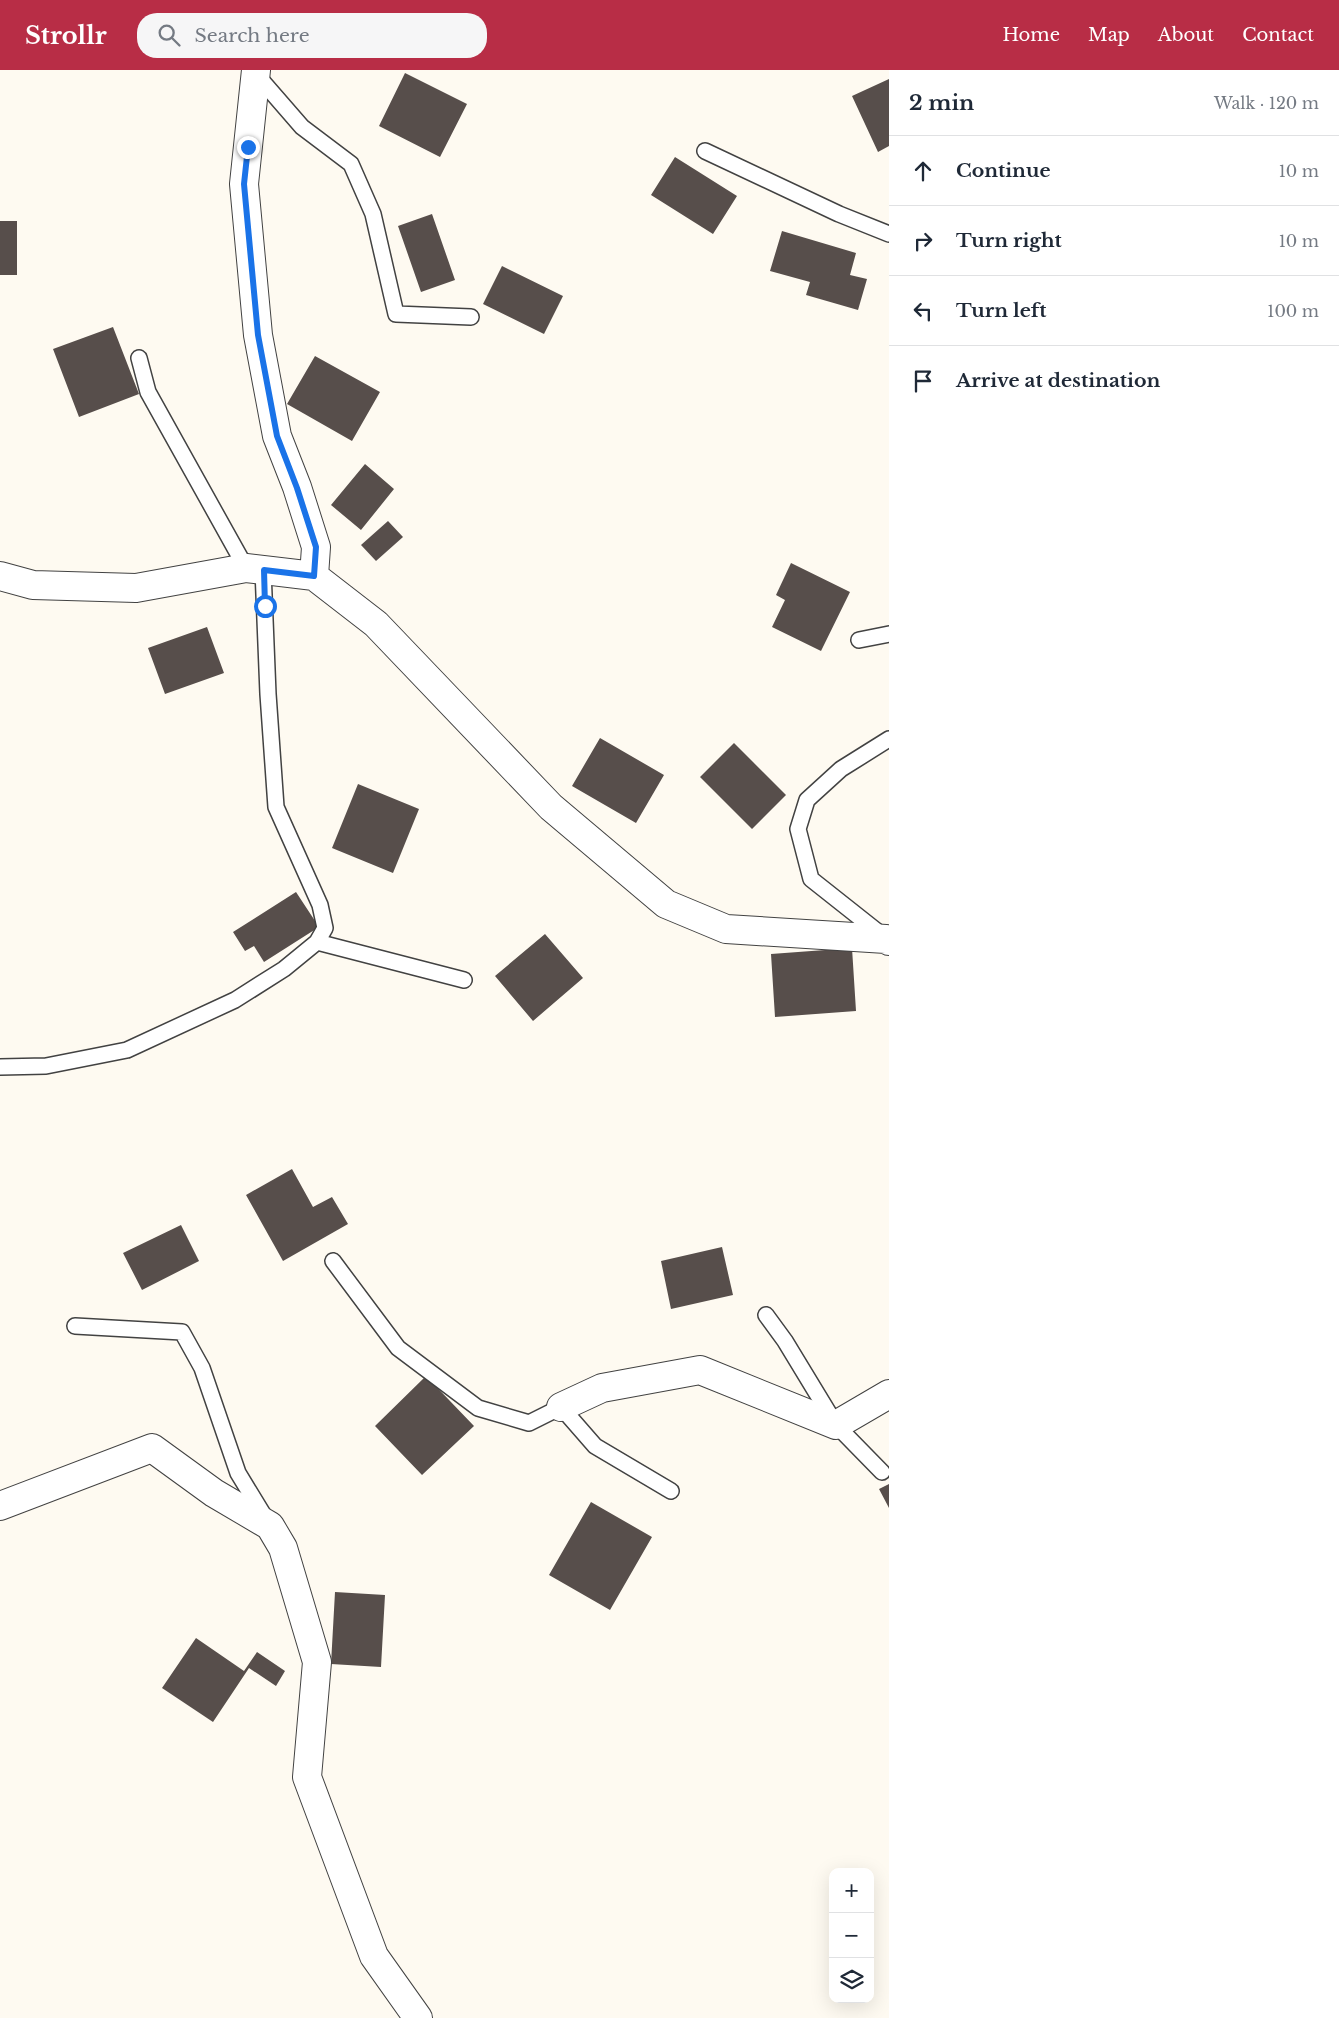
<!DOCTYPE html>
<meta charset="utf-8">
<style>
body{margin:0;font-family:"Libre Baskerville",serif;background:#f6f6f7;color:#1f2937}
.controls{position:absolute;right:15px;bottom:15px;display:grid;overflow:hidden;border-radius:10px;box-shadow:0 5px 20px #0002}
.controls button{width:45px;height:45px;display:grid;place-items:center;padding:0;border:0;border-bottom:1px solid #e0e1e3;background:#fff;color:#1f2937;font:25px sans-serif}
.stop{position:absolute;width:15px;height:15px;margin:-11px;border:4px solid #1a73e8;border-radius:50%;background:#fff}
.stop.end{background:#1a73e8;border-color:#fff;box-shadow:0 1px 5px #0008}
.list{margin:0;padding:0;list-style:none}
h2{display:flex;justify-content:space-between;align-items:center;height:65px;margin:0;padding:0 20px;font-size:21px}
h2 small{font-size:16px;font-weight:400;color:#747a83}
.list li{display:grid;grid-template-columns:32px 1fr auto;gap:15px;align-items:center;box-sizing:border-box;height:70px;padding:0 20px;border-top:1px solid #e0e1e3}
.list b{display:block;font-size:19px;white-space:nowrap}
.list em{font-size:16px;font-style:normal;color:#747a83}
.icon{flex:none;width:28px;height:28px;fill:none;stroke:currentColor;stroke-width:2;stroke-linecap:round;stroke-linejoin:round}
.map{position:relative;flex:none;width:889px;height:1948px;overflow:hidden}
header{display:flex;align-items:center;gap:30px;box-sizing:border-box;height:70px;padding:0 25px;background:#b82d46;color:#fff}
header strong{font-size:24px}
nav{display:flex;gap:28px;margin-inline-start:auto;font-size:18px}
.search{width:350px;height:45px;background:#f6f6f7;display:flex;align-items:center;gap:12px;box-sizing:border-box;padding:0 18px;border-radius:20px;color:#747a83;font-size:19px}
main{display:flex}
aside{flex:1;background:#fff}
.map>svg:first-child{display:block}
.building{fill:#574e4b}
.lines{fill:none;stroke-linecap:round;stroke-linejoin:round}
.lane-casing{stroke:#424242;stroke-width:18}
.street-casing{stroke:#424242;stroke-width:30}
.lane{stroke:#fff;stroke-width:15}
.street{stroke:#fff;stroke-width:28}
.route{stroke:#1a73e8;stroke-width:6}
</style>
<header>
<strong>Strollr</strong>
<div class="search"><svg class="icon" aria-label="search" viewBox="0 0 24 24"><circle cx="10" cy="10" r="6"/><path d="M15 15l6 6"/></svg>Search here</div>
<nav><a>Home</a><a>Map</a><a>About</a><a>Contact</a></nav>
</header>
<main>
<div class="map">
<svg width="889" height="1948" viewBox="0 0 889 1948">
<rect width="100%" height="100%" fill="#fefaf1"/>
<!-- building -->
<path class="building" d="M 405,3 L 467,34 L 440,87 L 379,56 Z
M 889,9 L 889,76 L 878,82 L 852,26 Z
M 675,87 L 737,126 L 713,164 L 651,125 Z
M 432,144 L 455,210 L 421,222 L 398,156 Z
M 0,151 L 17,151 L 17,205 L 0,205 Z
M 782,161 L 856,183 L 850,205 L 867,209 L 858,240 L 806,225 L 810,212 L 770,201 Z
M 502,196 L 563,226 L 544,264 L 483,234 Z
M 113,257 L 139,324 L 79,347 L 53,279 Z
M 315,286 L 380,322 L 352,371 L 287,334 Z
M 365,394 L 394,419 L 361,460 L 331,435 Z
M 388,451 L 403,467 L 376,491 L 361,475 Z
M 791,493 L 850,522 L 821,581 L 772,557 L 785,530 L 776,525 Z
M 207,557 L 224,603 L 165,624 L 148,578 Z
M 600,668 L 664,705 L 636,753 L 572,716 Z
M 734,673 L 786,725 L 752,759 L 700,707 Z
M 358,714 L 419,739 L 393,803 L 332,778 Z
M 296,822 L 319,857 L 264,892 L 254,876 L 245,881 L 233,862 Z
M 545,864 L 583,908 L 533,951 L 495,906 Z
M 852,878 L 856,941 L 775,947 L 771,884 Z
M 292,1099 L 313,1137 L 332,1127 L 348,1154 L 283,1191 L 246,1125 Z
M 181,1155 L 199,1191 L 142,1220 L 123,1183 Z
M 722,1177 L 733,1225 L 671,1239 L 661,1191 Z
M 426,1306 L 474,1356 L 422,1405 L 375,1356 Z
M 889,1414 L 889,1438 L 879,1419 Z
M 591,1432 L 652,1467 L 610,1540 L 549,1505 Z
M 335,1522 L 385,1525 L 381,1597 L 331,1594 Z
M 196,1568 L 244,1601 L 257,1582 L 285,1601 L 276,1616 L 249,1598 L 213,1652 L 162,1618 Z"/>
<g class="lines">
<defs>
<path id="lane" d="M 256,4 L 302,57 L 351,94 L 373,144 L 396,244 L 471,247
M 705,81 L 839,144 L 889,164
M 139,288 L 148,322 L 246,498
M 859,570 L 889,564
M 883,866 L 811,809 L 798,759 L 807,730 L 841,699 L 889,669
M 317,872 L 464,910
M 0,997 L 46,996 L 127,980 L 235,930 L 284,899 L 317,872 L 325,858 L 320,835 L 276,737 L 268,624 L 263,500
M 333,1191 L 398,1278 L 478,1338 L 529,1353 L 561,1337 L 595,1376 L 671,1421
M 766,1245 L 785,1271 L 836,1355 L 882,1402
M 75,1256 L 182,1262 L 202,1298 L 238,1403 L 266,1449"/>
<path id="street" d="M 256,0 L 244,114 L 258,265 L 277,366 L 297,417 L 316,477 L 314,506
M 0,506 L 33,515 L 136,518 L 246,498 L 314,506 L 376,554 L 551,737 L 666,834 L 726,859 L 886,869 L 889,871
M 561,1337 L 602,1318 L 700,1300 L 836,1355 L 889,1324
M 0,1436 L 152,1378 L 214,1423 L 270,1456 L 283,1478 L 317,1592 L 307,1707 L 374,1886 L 418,1948"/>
</defs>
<!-- lane casing -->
<use href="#lane" class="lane-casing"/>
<!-- street casing -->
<use href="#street" class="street-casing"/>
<!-- lane -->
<use href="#lane" class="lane"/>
<!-- street -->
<use href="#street" class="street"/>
</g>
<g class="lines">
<!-- route -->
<path class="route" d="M 248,77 L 244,114 L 258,265 L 277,366 L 297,418 L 316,477 L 314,506 L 264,500 L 265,536"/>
</g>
</svg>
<div class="controls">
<button>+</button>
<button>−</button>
<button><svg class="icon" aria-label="layers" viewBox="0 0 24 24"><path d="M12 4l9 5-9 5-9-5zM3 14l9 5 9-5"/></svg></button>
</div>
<div class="stop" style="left:265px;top:536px"></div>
<div class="stop end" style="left:248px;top:77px"></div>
</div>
<aside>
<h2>2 min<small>Walk · 120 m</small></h2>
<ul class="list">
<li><svg class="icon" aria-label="ahead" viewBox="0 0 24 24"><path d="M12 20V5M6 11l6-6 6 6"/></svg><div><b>Continue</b></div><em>10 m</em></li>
<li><svg class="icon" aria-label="right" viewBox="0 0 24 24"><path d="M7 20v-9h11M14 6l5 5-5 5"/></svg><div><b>Turn right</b></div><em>10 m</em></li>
<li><svg class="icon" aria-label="left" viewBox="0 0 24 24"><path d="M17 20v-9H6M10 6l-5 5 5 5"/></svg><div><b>Turn left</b></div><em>100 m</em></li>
<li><svg class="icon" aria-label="arrive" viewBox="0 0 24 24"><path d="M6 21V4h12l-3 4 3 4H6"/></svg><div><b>Arrive at destination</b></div></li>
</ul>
</aside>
</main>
